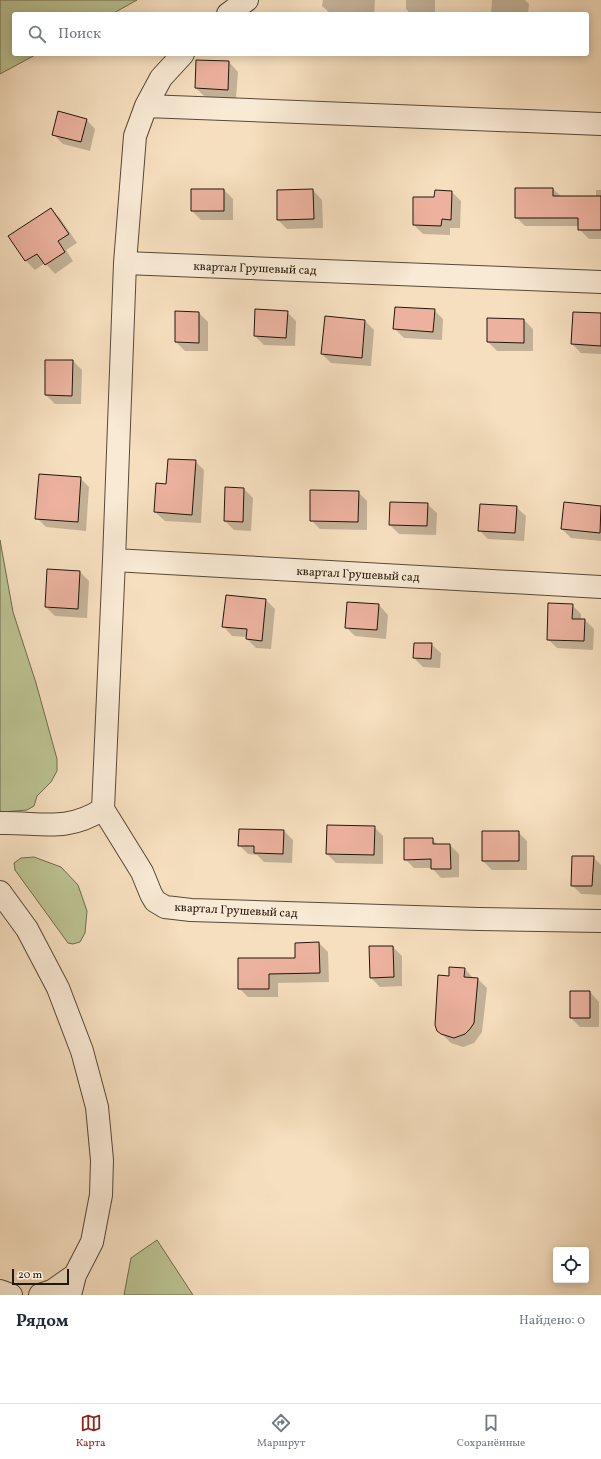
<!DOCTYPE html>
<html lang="ru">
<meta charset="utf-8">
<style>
body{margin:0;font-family:Vollkorn,serif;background:#f6f6f7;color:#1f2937}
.controls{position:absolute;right:12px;bottom:12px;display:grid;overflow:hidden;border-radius:4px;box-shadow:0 2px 10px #0003}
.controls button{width:36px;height:36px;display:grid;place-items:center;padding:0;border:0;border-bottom:1px solid #e0e1e3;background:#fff;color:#1f2937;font:20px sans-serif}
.scale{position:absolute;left:12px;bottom:10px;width:57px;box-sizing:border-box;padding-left:4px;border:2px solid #21170a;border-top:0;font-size:11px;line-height:14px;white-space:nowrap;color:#21170a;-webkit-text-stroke:3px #f9ead5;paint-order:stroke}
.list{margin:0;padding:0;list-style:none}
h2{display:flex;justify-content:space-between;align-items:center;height:52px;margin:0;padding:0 16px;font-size:17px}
h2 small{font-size:13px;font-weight:400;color:#747a83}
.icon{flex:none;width:22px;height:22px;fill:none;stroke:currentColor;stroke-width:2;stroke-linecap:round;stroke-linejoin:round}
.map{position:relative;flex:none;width:601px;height:1295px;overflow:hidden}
.search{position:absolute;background:#fff;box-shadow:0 2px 10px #0003;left:12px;right:12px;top:12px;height:44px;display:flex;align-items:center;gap:10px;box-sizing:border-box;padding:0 14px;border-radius:4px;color:#747a83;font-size:15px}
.sheet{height:108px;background:#fff}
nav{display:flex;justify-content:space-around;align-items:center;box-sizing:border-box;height:56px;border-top:1px solid #e0e1e3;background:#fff;font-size:11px;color:#747a83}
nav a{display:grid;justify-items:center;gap:2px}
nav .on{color:#8f2418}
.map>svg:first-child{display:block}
.green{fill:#bbc292;stroke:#6e6c4e}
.shadow{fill:#0003}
.building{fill:#ecb29f;stroke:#21170a}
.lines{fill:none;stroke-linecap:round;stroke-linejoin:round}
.minor-casing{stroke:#564937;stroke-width:24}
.minor{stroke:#f9ead5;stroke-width:22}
.labels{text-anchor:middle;stroke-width:3;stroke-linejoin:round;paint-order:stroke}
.street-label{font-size:12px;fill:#21170a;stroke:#f9ead5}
</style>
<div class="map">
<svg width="601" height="1295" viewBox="0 0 601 1295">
<rect width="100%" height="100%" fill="#f6dfbf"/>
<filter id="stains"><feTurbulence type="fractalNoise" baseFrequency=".005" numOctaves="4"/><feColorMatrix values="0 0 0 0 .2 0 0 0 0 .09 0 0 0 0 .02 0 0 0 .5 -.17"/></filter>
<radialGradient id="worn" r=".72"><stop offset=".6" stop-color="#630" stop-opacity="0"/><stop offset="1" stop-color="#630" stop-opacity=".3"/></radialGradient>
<!-- green -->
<path class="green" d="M 0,0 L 137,0 L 112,14 L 14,14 L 14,54 L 37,54 L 0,74 Z
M 0,540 L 13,612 L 36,683 L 57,759 L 57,771 L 51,782 L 37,796 L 34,806 L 27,810 L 3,812 L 0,811 Z
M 34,857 L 61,867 L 78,885 L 87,911 L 85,933 L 80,942 L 73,944 L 68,943 L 15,870 L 14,863 L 21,858 Z
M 157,1240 L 193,1295 L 124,1295 L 131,1258 Z"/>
<!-- shadow -->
<path class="shadow" d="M 323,0 L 375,0 L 374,14 L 331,14 L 322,6 Z
M 406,0 L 435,0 L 435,14 L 411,14 L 406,9 Z
M 492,0 L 525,0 L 529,4 L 528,14 L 491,14 Z
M 229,62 L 238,72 L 236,98 L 205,97 L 196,88 Z
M 86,119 L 95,129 L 90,151 L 63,144 L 54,135 Z
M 553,189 L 562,197 L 596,197 L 596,190 L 601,190 L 601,239 L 589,239 L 580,230 L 580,226 L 525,226 L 516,217 Z
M 192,190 L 224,190 L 233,199 L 233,220 L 201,220 L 192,211 Z
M 313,190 L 322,200 L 323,228 L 287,229 L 278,220 Z
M 452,192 L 461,201 L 460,228 L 450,228 L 450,235 L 423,234 L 414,225 L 435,198 Z
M 51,209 L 60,218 L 77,243 L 66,250 L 73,261 L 55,274 L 45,263 L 35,270 L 26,261 L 10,237 Z
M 434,310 L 443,319 L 442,340 L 404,338 L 395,329 Z
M 287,312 L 296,321 L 295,346 L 264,345 L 255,336 Z
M 199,313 L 208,322 L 208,351 L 185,351 L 176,342 Z
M 601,314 L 601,354 L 581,353 L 572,344 Z
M 524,320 L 533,329 L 533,351 L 497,351 L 488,342 Z
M 365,321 L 374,330 L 371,366 L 331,363 L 322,354 Z
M 73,361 L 82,370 L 81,404 L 55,404 L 46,395 Z
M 195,461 L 204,470 L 201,523 L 165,521 L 155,512 L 167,485 Z
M 80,478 L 89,487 L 86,531 L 46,527 L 37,518 Z
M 226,488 L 244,489 L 253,498 L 251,531 L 234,530 L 225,521 Z
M 358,492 L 367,501 L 367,530 L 320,529 L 311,520 Z
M 564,503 L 601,507 L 601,541 L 571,538 L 562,529 Z
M 427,504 L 437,513 L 436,535 L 399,534 L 390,525 Z
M 516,507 L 526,516 L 524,541 L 488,539 L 479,530 Z
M 80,572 L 89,581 L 87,618 L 55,616 L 46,607 Z
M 226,596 L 266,600 L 275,609 L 271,649 L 256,648 L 247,639 L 247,637 L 232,636 L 223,626 Z
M 348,603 L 379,605 L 388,615 L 386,639 L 355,636 L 346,627 Z
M 572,605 L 581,614 L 581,620 L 585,620 L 594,629 L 593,650 L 557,648 L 548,639 Z
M 431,644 L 441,653 L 440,668 L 423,667 L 414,658 Z
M 374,827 L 383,836 L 383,864 L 336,863 L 327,854 Z
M 284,831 L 293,840 L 292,863 L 264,862 L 257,855 L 248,854 L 239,845 Z
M 518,832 L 527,841 L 527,870 L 492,870 L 483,861 Z
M 432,839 L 438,845 L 450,845 L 459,854 L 459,877 L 441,878 L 432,868 L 414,868 L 405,859 Z
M 593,857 L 601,865 L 601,895 L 581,894 L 572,885 Z
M 319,943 L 328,952 L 329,982 L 278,983 L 278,997 L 248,997 L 239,988 L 296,959 Z
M 393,947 L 402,956 L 402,986 L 380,987 L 371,978 Z
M 465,969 L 474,979 L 478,979 L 487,988 L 482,1032 L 474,1043 L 463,1047 L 451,1043 L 438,1030 L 450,977 Z
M 571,992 L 590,992 L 599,1002 L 599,1027 L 580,1027 L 571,1018 Z"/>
<!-- building -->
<path class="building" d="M 196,60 L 229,61 L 228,90 L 195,88 Z
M 58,111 L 87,119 L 81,142 L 52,135 Z
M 515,188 L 553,188 L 553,196 L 601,196 L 601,230 L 578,230 L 578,218 L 515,218 Z
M 191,189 L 224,189 L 224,211 L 191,211 Z
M 313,189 L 314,219 L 277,220 L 277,190 Z
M 435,190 L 452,191 L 451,220 L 442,219 L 441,226 L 413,225 L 413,197 L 434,197 Z
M 51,208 L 69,234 L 58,241 L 65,252 L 45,265 L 37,254 L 25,261 L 8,236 Z
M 395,307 L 435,309 L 433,332 L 393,329 Z
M 255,309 L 288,311 L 286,338 L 254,336 Z
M 175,311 L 199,312 L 199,343 L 175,342 Z
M 573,312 L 601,313 L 601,346 L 571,344 Z
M 325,316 L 365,320 L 362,358 L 321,354 Z
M 487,318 L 524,319 L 524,343 L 487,342 Z
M 45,360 L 73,360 L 72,396 L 45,395 Z
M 168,459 L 196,460 L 192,515 L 154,512 L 156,483 L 166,484 Z
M 39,474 L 81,477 L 78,522 L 35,519 Z
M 225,487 L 244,488 L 243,522 L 224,521 Z
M 310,490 L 359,491 L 358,522 L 310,521 Z
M 390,502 L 428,503 L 427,526 L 389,525 Z
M 564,502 L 601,506 L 600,533 L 561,529 Z
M 480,504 L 517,506 L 515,533 L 478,531 Z
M 47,569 L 80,571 L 78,609 L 45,607 Z
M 226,595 L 266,599 L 262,641 L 246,639 L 247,629 L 222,627 Z
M 347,602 L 379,604 L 377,630 L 345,628 Z
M 548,603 L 573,604 L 572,619 L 585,619 L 584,641 L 547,640 Z
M 414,643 L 432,643 L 431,659 L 413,658 Z
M 327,825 L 375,826 L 374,855 L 326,854 Z
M 239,829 L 284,830 L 283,854 L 254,853 L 254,846 L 238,846 Z
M 482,831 L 519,831 L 519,861 L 482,861 Z
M 404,838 L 433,838 L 433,844 L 450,844 L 451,869 L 431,869 L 431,859 L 404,860 Z
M 572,856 L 594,856 L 592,886 L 571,886 Z
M 319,942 L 320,973 L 269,974 L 269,989 L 238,989 L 238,958 L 295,958 L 295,943 Z
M 369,946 L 393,946 L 394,977 L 370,978 Z
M 449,967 L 465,968 L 464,977 L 478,978 L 474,1023 L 470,1029 L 465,1034 L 454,1038 L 441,1034 L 437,1031 L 435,1025 L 438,975 L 449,976 Z
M 570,991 L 590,991 L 590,1018 L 570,1018 Z"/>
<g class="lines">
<defs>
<path id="minor" d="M 228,14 L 247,0
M 183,54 L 161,78 L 146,106 L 135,136 L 125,263 L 114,560 L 103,809 L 142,872 L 151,894 L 155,901 L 165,907 L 191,910 L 479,919 L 601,921
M 146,106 L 601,124
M 125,263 L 601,282
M 114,560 L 601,587
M 0,823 C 40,822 66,833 103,809
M 0,892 L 27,929 L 58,988 L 82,1051 L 97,1107 L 102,1160 L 101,1195 L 92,1242 L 75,1275 L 70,1295
M 0,1291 L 11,1295
M 40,1295 L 52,1291 L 75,1275"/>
</defs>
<!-- minor casing -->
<use href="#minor" class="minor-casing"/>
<!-- minor -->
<use href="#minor" class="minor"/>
</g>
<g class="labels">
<!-- street labels -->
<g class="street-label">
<text transform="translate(255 268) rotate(2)" y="4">квартал Грушевый сад</text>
<text transform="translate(358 574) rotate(3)" y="4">квартал Грушевый сад</text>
<text transform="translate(236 910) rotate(3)" y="4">квартал Грушевый сад</text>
</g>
</g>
<rect width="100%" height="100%" filter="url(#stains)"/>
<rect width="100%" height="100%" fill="url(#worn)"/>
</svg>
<div class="controls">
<button><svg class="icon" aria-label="locate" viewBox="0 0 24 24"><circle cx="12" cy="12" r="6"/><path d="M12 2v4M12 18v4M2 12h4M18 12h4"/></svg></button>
</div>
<div class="scale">20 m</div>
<div class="search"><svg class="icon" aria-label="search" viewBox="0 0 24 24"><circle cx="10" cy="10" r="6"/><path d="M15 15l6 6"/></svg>Поиск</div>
</div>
<section class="sheet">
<h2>Рядом<small>Найдено: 0</small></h2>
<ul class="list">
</ul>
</section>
<nav>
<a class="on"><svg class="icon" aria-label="map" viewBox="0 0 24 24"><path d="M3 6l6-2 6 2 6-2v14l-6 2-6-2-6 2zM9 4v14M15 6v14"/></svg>Карта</a>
<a><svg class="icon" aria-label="directions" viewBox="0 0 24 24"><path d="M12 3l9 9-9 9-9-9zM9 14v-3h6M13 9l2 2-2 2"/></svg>Маршрут</a>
<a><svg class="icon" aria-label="saved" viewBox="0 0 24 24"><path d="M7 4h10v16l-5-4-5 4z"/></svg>Сохранённые</a>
</nav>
